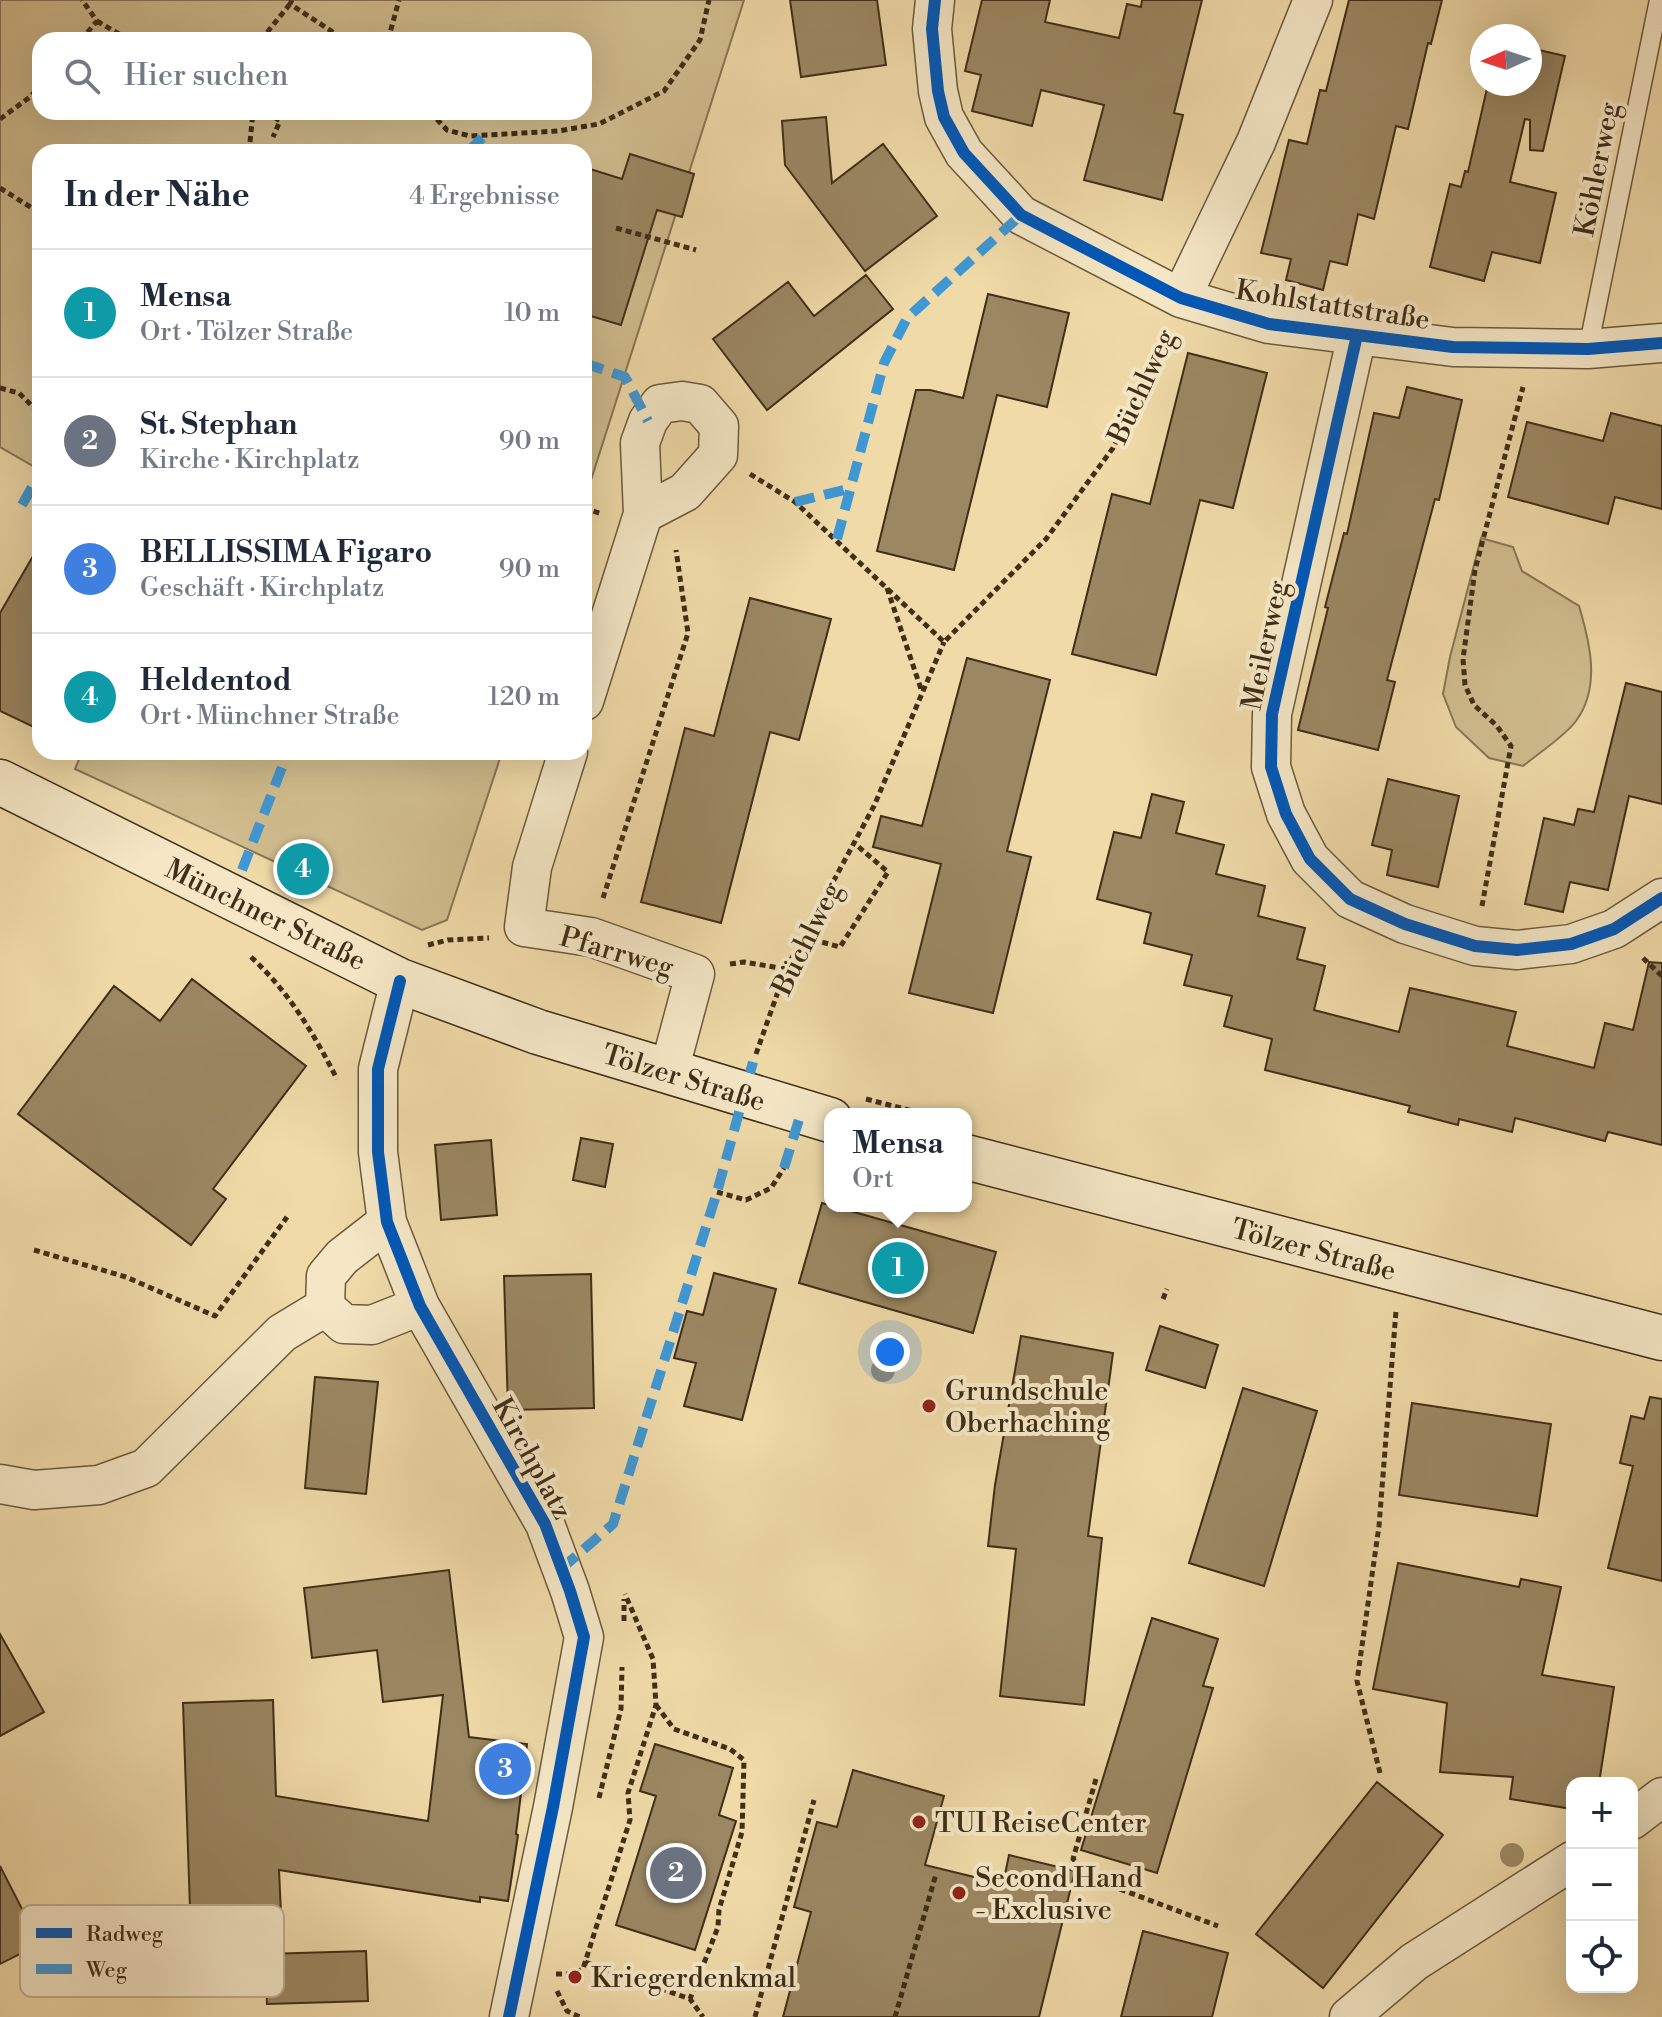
<!DOCTYPE html>
<html lang="de">
<meta charset="utf-8">
<style>
body{margin:0;font-family:"Libre Bodoni",serif;background:#f6f6f7;color:#1f2937}
.controls{position:absolute;right:24px;bottom:24px;display:grid;overflow:hidden;border-radius:16px;box-shadow:0 8px 32px #0002}
.controls button{width:72px;height:72px;display:grid;place-items:center;padding:0;border:0;border-bottom:2px solid #e0e1e3;background:#fff;color:#1f2937;font:40px sans-serif}
.compass{position:absolute;left:1470px;top:24px;width:72px;height:72px;border-radius:50%;background:#fff;box-shadow:0 8px 32px #0002;rotate:267deg}
.you{position:absolute;left:890px;top:1352px;width:28px;height:28px;margin:-20px;border:6px solid #fff;border-radius:50%;background:#1a73e8;box-shadow:0 0 0 12px #1a73e833}
.badge{display:grid;place-items:center;width:52px;height:52px;border-radius:50%;background:#8f2418;color:#fff;font-size:26px;font-weight:700}
.pin{position:absolute;translate:-50% -50%;border:4px solid #fff;box-shadow:0 2px 8px #0006}
.popup{position:absolute;left:824px;top:1108px;width:148px;height:104px;box-sizing:border-box;display:grid;place-content:center;border-radius:16px;background:#fff;filter:drop-shadow(0 2px 6px #0005);font-size:26px;white-space:nowrap;color:#747a83}
.popup b{font-size:30px;color:#1f2937}
.popup::after{content:'';position:absolute;left:50%;top:100%;margin-left:-16px;border:16px solid transparent;border-top-color:#fff}
.list{margin:0;padding:0;list-style:none}
h2{display:flex;justify-content:space-between;align-items:center;height:104px;margin:0;padding:0 32px;font-size:34px}
h2 small{font-size:26px;font-weight:400;color:#747a83}
.list li{display:grid;grid-template-columns:52px 1fr auto;gap:24px;align-items:center;box-sizing:border-box;height:128px;padding:0 32px;border-top:2px solid #e0e1e3}
.list b{display:block;font-size:30px;white-space:nowrap}
.list p{margin:0;font-size:26px;white-space:nowrap;color:#747a83}
.list em{font-size:26px;font-style:normal;color:#747a83}
.icon{flex:none;width:44px;height:44px;fill:none;stroke:currentColor;stroke-width:2;stroke-linecap:round;stroke-linejoin:round}
.map{position:relative;flex:none;width:1662px;height:2017px;overflow:hidden}
.search{position:absolute;background:#fff;box-shadow:0 8px 32px #0002;left:32px;top:32px;width:560px;height:88px;display:flex;align-items:center;gap:20px;box-sizing:border-box;padding:0 28px;border-radius:24px;color:#747a83;font-size:30px}
.panel{position:absolute;background:#fff;box-shadow:0 8px 32px #0002;left:32px;top:144px;width:560px;height:616px;border-radius:24px}
.map>svg:first-child{display:block}
.green{fill:#d1bd8f;stroke:#887653;stroke-width:2;fill-rule:evenodd}
.building{fill:#9b8762;stroke:#402e17;stroke-width:2}
.lines{fill:none;stroke-linecap:round;stroke-linejoin:round}
.service-casing{stroke:#6c593b;stroke-width:21}
.minor-casing{stroke:#6c593b;stroke-width:41}
.secondary-casing{stroke:#402e17;stroke-width:47}
.path{stroke:#402e17;stroke-width:5;stroke-dasharray:6 4;stroke-linecap:butt}
.service{stroke:#f5e7c6;stroke-width:18}
.minor{stroke:#f5e7c6;stroke-width:38}
.secondary{stroke:#f5e7c6;stroke-width:44}
.quiet{stroke:#3f97d4;stroke-width:10;stroke-dasharray:20 10;stroke-linecap:butt}
.cycleway-casing{stroke:#f5e7c6;stroke-width:17}
.cycleway{stroke:#0057b8;stroke-width:12}
.tree{fill:#9f8b65}
.poi-dot{fill:#8f2418;stroke:#f5e7c6;stroke-width:3}
.labels{text-anchor:middle;stroke-width:8;stroke-linejoin:round;paint-order:stroke}
.street-label{font-size:28px;fill:#402e17;stroke:#f5e7c6}
.poi-label{font-size:28px;fill:#402e17;stroke:#f5e7c6;text-anchor:start}
.key{fill:#f5e7c6;stroke:#bfb092;stroke-width:2}
.key-label{font-size:22px;fill:#402e17}
</style>
<div class="map">
<svg width="1662" height="2017" viewBox="0 0 1662 2017">
<rect width="100%" height="100%" fill="#efdaa8"/>
<filter id="stains"><feTurbulence type="fractalNoise" baseFrequency=".0025" numOctaves="4"/><feColorMatrix values="0 0 0 0 .2 0 0 0 0 .09 0 0 0 0 .02 0 0 0 .5 -.17"/></filter>
<radialGradient id="worn" r=".72"><stop offset=".6" stop-color="#630" stop-opacity="0"/><stop offset="1" stop-color="#630" stop-opacity=".3"/></radialGradient>
<!-- green -->
<path class="green" d="M 0,0 L 744,0 L 584,502 L 584,152 L 40,152 L 40,470 L 0,447 ZM 40,40 L 584,40 L 584,112 L 40,112 Z
M 1481,538 L 1513,547 L 1522,571 L 1579,606 C 1590,643 1601,687 1576,721 C 1565,736 1539,753 1523,766 L 1489,758 L 1456,727 L 1443,694 L 1450,657 Z
M 82,752 L 502,752 L 447,920 L 422,930 L 75,769 Z"/>
<!-- building -->
<path class="building" d="M 790,0 L 877,0 L 886,65 L 801,77 Z
M 982,0 L 1050,0 L 1045,22 L 1119,38 L 1127,4 L 1141,7 L 1142,0 L 1202,0 L 1174,113 L 1183,115 L 1162,200 L 1084,180 L 1104,105 L 1041,90 L 1032,126 L 972,111 L 981,75 L 965,71 Z
M 1349,0 L 1442,0 L 1431,44 L 1428,43 L 1408,129 L 1396,126 L 1374,219 L 1358,214 L 1347,265 L 1330,261 L 1323,290 L 1286,280 L 1291,259 L 1261,253 L 1289,140 L 1307,144 L 1320,90 L 1326,91 Z
M 1530,48 L 1565,56 L 1543,151 L 1530,150 L 1530,120 L 1525,119 L 1510,182 L 1556,193 L 1540,263 L 1492,252 L 1484,281 L 1430,267 L 1450,184 L 1461,187 L 1465,171 L 1468,172 L 1488,84 L 1530,84 Z
M 826,117 L 832,183 L 883,144 L 937,216 L 865,271 L 785,165 L 782,121 Z
M 630,154 L 694,174 L 682,217 L 657,210 L 621,325 L 584,314 L 584,167 L 622,179 Z
M 866,275 L 893,309 L 767,410 L 713,339 L 788,282 L 814,316 Z
M 988,294 L 1069,313 L 1047,407 L 997,395 L 954,570 L 877,551 L 916,390 L 930,390 L 963,398 Z
M 1188,353 L 1267,373 L 1233,508 L 1200,500 L 1156,675 L 1072,654 L 1112,494 L 1150,504 Z
M 1407,387 L 1462,400 L 1439,500 L 1435,499 L 1387,680 L 1395,682 L 1378,750 L 1298,730 L 1328,608 L 1325,607 L 1344,533 L 1347,534 L 1374,413 L 1399,418 Z
M 1611,413 L 1662,426 L 1662,509 L 1615,497 L 1608,524 L 1508,497 L 1527,422 L 1603,441 Z
M 40,544 L 40,730 L 0,711 L 0,613 Z
M 750,598 L 831,619 L 799,740 L 770,732 L 721,923 L 641,902 L 685,728 L 714,736 Z
M 967,658 L 1050,680 L 1007,851 L 1031,857 L 993,1013 L 909,993 L 941,864 L 873,847 L 881,816 L 922,826 Z
M 1626,683 L 1662,692 L 1662,804 L 1629,796 L 1608,890 L 1570,882 L 1563,912 L 1525,904 L 1544,818 L 1574,825 L 1578,809 L 1594,812 Z
M 1388,779 L 1459,796 L 1438,887 L 1387,875 L 1392,850 L 1372,845 Z
M 1152,794 L 1184,802 L 1176,833 L 1224,845 L 1216,874 L 1265,886 L 1258,916 L 1305,928 L 1297,959 L 1325,966 L 1314,1010 L 1399,1032 L 1410,988 L 1516,1012 L 1507,1046 L 1594,1068 L 1605,1023 L 1633,1030 L 1649,962 L 1662,963 L 1662,1145 L 1608,1132 L 1605,1141 L 1515,1118 L 1512,1132 L 1459,1119 L 1458,1125 L 1408,1112 L 1410,1106 L 1265,1070 L 1272,1039 L 1224,1026 L 1232,996 L 1184,985 L 1192,955 L 1144,943 L 1151,913 L 1097,899 L 1114,832 L 1141,838 Z
M 192,979 L 306,1066 L 213,1189 L 226,1199 L 191,1245 L 18,1114 L 114,986 L 160,1021 Z
M 581,1138 L 613,1144 L 605,1187 L 573,1180 Z
M 491,1140 L 497,1215 L 441,1220 L 435,1145 Z
M 822,1203 L 996,1252 L 973,1333 L 799,1283 Z
M 714,1273 L 776,1289 L 742,1420 L 684,1406 L 696,1363 L 674,1358 L 687,1311 L 703,1315 Z
M 591,1274 L 594,1408 L 508,1410 L 504,1276 Z
M 1160,1326 L 1218,1345 L 1205,1388 L 1146,1370 Z
M 1021,1336 L 1113,1353 L 1088,1536 L 1102,1538 L 1084,1705 L 1000,1696 L 1016,1549 L 988,1546 L 995,1485 Z
M 315,1377 L 378,1382 L 366,1494 L 305,1488 Z
M 1243,1388 L 1317,1411 L 1264,1586 L 1189,1563 Z
M 1650,1397 L 1662,1399 L 1662,1581 L 1608,1568 L 1633,1466 L 1620,1463 L 1631,1416 L 1644,1419 Z
M 1412,1403 L 1551,1424 L 1537,1516 L 1399,1495 Z
M 1398,1563 L 1519,1587 L 1521,1579 L 1561,1587 L 1542,1675 L 1614,1687 L 1599,1783 L 1572,1783 L 1572,1809 L 1510,1799 L 1513,1777 L 1440,1772 L 1447,1703 L 1373,1689 Z
M 449,1570 L 469,1737 L 527,1744 L 516,1834 L 518,1835 L 508,1901 L 480,1897 L 480,1902 L 279,1870 L 282,1935 L 191,1938 L 183,1703 L 273,1700 L 276,1796 L 428,1821 L 443,1695 L 383,1702 L 377,1650 L 312,1658 L 304,1588 Z
M 1152,1618 L 1218,1639 L 1203,1686 L 1213,1688 L 1157,1873 L 1081,1850 Z
M 0,1634 L 44,1712 L 0,1736 Z
M 655,1744 L 733,1768 L 719,1815 L 736,1821 L 695,1950 L 616,1925 L 656,1796 L 640,1791 Z
M 853,1770 L 944,1796 L 925,1865 L 1003,1884 L 1009,1855 L 1075,1871 L 1039,2017 L 783,2017 L 811,1912 L 794,1907 L 817,1822 L 837,1827 Z
M 1377,1782 L 1443,1835 L 1323,1988 L 1256,1934 Z
M 0,1866 L 40,1944 L 0,1964 Z
M 1143,1931 L 1228,1953 L 1212,2017 L 1121,2017 Z
M 366,1951 L 368,2001 L 267,2004 L 265,1954 Z"/>
<g class="lines">
<defs>
<path id="service" d="M 1588,349 L 1659,0"/>
<path id="minor" d="M 935,0 L 932,29 L 938,91 L 944,117 L 964,153 L 1021,215 L 1181,298 L 1269,324 L 1453,347 L 1588,349 L 1662,343
M 1181,298 L 1256,142 L 1313,0
M 1357,335 L 1272,714 L 1271,767 L 1286,814 L 1310,859 L 1350,899 L 1405,924 L 1475,946 L 1517,950 L 1571,944 L 1614,929 L 1662,898
M 584,701 L 643,514 L 640,443 L 648,421 L 660,404 L 682,401 L 700,404 L 719,426 L 718,455 L 685,492 L 643,514
M 568,752 L 532,867 L 524,927 L 591,937 L 695,974 L 669,1071
M 400,981 L 378,1069 L 378,1152 L 387,1222 L 420,1306 L 545,1524 L 570,1591 L 584,1637 L 553,1807 L 509,2017
M 387,1222 L 342,1257 L 326,1276 L 325,1307 L 344,1324 L 372,1325 L 420,1306
M 0,1484 L 34,1490 L 99,1485 L 146,1468 L 282,1333 L 325,1307
M 1632,1820 L 1662,1797
M 1349,2017 L 1414,1962 L 1572,1861"/>
<path id="secondary" d="M 0,782 L 400,981 L 538,1032 L 830,1120
M 966,1157 L 1662,1338"/>
</defs>
<!-- service casing -->
<use href="#service" class="service-casing"/>
<!-- minor casing -->
<use href="#minor" class="minor-casing"/>
<!-- secondary casing -->
<use href="#secondary" class="secondary-casing"/>
<!-- path -->
<path class="path" d="M 292,0 L 290,4 L 345,40
M 97,21 L 129,40
M 81,40 L 97,21 L 82,0
M 261,40 L 290,4
M 388,40 L 399,0
M 266,112 L 280,121 L 273,137
M 430,112 L 447,130 L 470,136 L 558,131 L 599,124 L 664,91 L 700,40 L 709,0
M 0,119 L 30,97 L 40,86
M 249,152 L 253,112
M 0,188 L 40,213
M 616,228 L 696,250
M 0,388 L 19,393 L 40,414
M 750,474 L 795,502 L 944,642 L 1046,539 L 1113,448 L 1168,334
M 584,508 L 602,514
M 887,588 L 922,692
M 603,898 L 688,633 L 676,550
M 1482,906 L 1511,746 L 1497,726 L 1474,705 L 1465,685 L 1463,659 L 1475,570 L 1523,387
M 803,937 L 840,947 L 888,872 L 854,843
M 428,945 L 448,940 L 489,938
M 251,957 C 289,992 314,1034 337,1079
M 1643,958 L 1662,976
M 730,964 L 744,962 L 786,969
M 756,1054 L 786,969 L 874,806 L 944,642
M 866,1099 L 924,1114
M 717,1192 L 746,1200 L 771,1188 L 784,1168
M 34,1250 L 126,1277 L 215,1316 L 287,1217
M 1163,1299 L 1167,1289
M 624,1621 L 624,1599
M 656,1705 L 674,1729 L 730,1749 L 744,1760 L 742,1832 L 719,1910 L 718,1927 L 690,1999
M 1380,1773 L 1357,1681 L 1379,1526 L 1396,1311
M 1096,1779 L 1073,1859 L 1096,1880 L 1218,1926
M 599,1798 L 621,1709 L 622,1667
M 585,1962 L 690,1999 L 703,2017
M 556,1974 L 571,1974 L 583,1969 L 630,1820 L 628,1793 L 656,1705 L 653,1659 L 625,1594
M 557,1991 L 567,2011 L 580,2017
M 755,2017 L 814,1800
M 895,2017 L 936,1874"/>
<!-- service -->
<use href="#service" class="service"/>
<!-- minor -->
<use href="#minor" class="minor"/>
<!-- secondary -->
<use href="#secondary" class="secondary"/>
<!-- quiet -->
<path class="quiet" d="M 468,152 L 484,136
M 584,363 L 625,377 L 648,421
M 795,502 L 848,489
M 22,505 L 40,473
M 837,539 L 884,363 L 907,318 L 1021,215
M 242,870 L 288,752
M 784,1168 L 801,1113
M 561,1569 L 613,1524 L 717,1192 L 753,1062"/>
<defs>
<path id="cycleway" d="M 935,0 L 932,29 L 938,91 L 944,117 L 964,153 L 1021,215 L 1181,298 L 1269,324 L 1453,347 L 1588,349 L 1662,343
M 1357,335 L 1272,714 L 1271,767 L 1286,814 L 1310,859 L 1350,899 L 1405,924 L 1475,946 L 1517,950 L 1571,944 L 1614,929 L 1662,898
M 400,981 L 378,1069 L 378,1152 L 387,1222 L 420,1306 L 545,1524 L 570,1591 L 584,1637 L 553,1807 L 509,2017"/>
</defs>
<!-- cycleway casing -->
<use href="#cycleway" class="cycleway-casing"/>
<!-- cycleway -->
<use href="#cycleway" class="cycleway"/>
</g>
<!-- trees -->
<g class="tree">
<circle cx="883" cy="1370" r="12"/>
<circle cx="1512" cy="1855" r="12"/>
</g>
<!-- markers -->
<g class="poi-dot">
<circle cx="929" cy="1406" r="8"/>
<circle cx="919" cy="1822" r="8"/>
<circle cx="959" cy="1893" r="8"/>
<circle cx="575" cy="1977" r="8"/>
</g>
<g class="labels">
<!-- street labels -->
<g class="street-label">
<text transform="translate(1596 169) rotate(-79)" y="10">Köhlerweg</text>
<text transform="translate(1333 304) rotate(9)" y="10">Kohlstattstraße</text>
<text transform="translate(1141 386) rotate(-65)" y="10">Büchlweg</text>
<text transform="translate(1264 645) rotate(-78)" y="10">Meilerweg</text>
<text transform="translate(266 914) rotate(26)" y="10">Münchner Straße</text>
<text transform="translate(806 938) rotate(-64)" y="10">Büchlweg</text>
<text transform="translate(617 951) rotate(16)" y="10">Pfarrweg</text>
<text transform="translate(684 1077) rotate(17)" y="10">Tölzer Straße</text>
<text transform="translate(1314 1249) rotate(15)" y="10">Tölzer Straße</text>
<text transform="translate(533 1458) rotate(61)" y="10">Kirchplatz</text>
</g>
<!-- poi labels -->
<g class="poi-label">
<text x="945" y="1400">Grundschule<tspan x="945" dy="32">Oberhaching</tspan></text>
<text x="935" y="1832">TUI ReiseCenter</text>
<text x="975" y="1887">Second Hand<tspan x="975" dy="32">- Exclusive</tspan></text>
<text x="591" y="1987">Kriegerdenkmal</text>
</g>
</g>
<!-- legend -->
<rect x="20" y="1905" width="264" height="92" rx="12" class="key"/>
<rect x="36" y="1928" width="36" height="10" fill="#0057b8"/>
<rect x="36" y="1964" width="36" height="10" fill="#3f97d4"/>
<g class="key-label">
<text x="86" y="1941">Radweg</text>
<text x="86" y="1977">Weg</text>
</g>
<rect width="100%" height="100%" filter="url(#stains)"/>
<rect width="100%" height="100%" fill="url(#worn)"/>
</svg>
<div class="controls">
<button>+</button>
<button>−</button>
<button><svg class="icon" aria-label="locate" viewBox="0 0 24 24"><circle cx="12" cy="12" r="6"/><path d="M12 2v4M12 18v4M2 12h4M18 12h4"/></svg></button>
</div>
<svg class="compass" viewBox="-18 -18 36 36"><path d="M0-13l5 13h-10z" fill="#e53935"/><path d="M0 13l5-13h-10z" fill="#747a83"/></svg>
<div class="you"></div>
<div class="pin badge" style="left:898px;top:1268px;background:#0f9aa8">1</div>
<div class="popup"><b>Mensa</b>Ort</div>
<div class="pin badge" style="left:676px;top:1873px;background:#6b7280">2</div>
<div class="pin badge" style="left:505px;top:1769px;background:#3f7fe0">3</div>
<div class="pin badge" style="left:303px;top:869px;background:#0f9aa8">4</div>
<div class="search"><svg class="icon" aria-label="search" viewBox="0 0 24 24"><circle cx="10" cy="10" r="6"/><path d="M15 15l6 6"/></svg>Hier suchen</div>
<section class="panel">
<h2>In der Nähe<small>4 Ergebnisse</small></h2>
<ul class="list">
<li><span class="badge" style="background:#0f9aa8">1</span><div><b>Mensa</b><p>Ort · Tölzer Straße</p></div><em>10 m</em></li>
<li><span class="badge" style="background:#6b7280">2</span><div><b>St. Stephan</b><p>Kirche · Kirchplatz</p></div><em>90 m</em></li>
<li><span class="badge" style="background:#3f7fe0">3</span><div><b>BELLISSIMA Figaro</b><p>Geschäft · Kirchplatz</p></div><em>90 m</em></li>
<li><span class="badge" style="background:#0f9aa8">4</span><div><b>Heldentod</b><p>Ort · Münchner Straße</p></div><em>120 m</em></li>
</ul>
</section>
</div>
